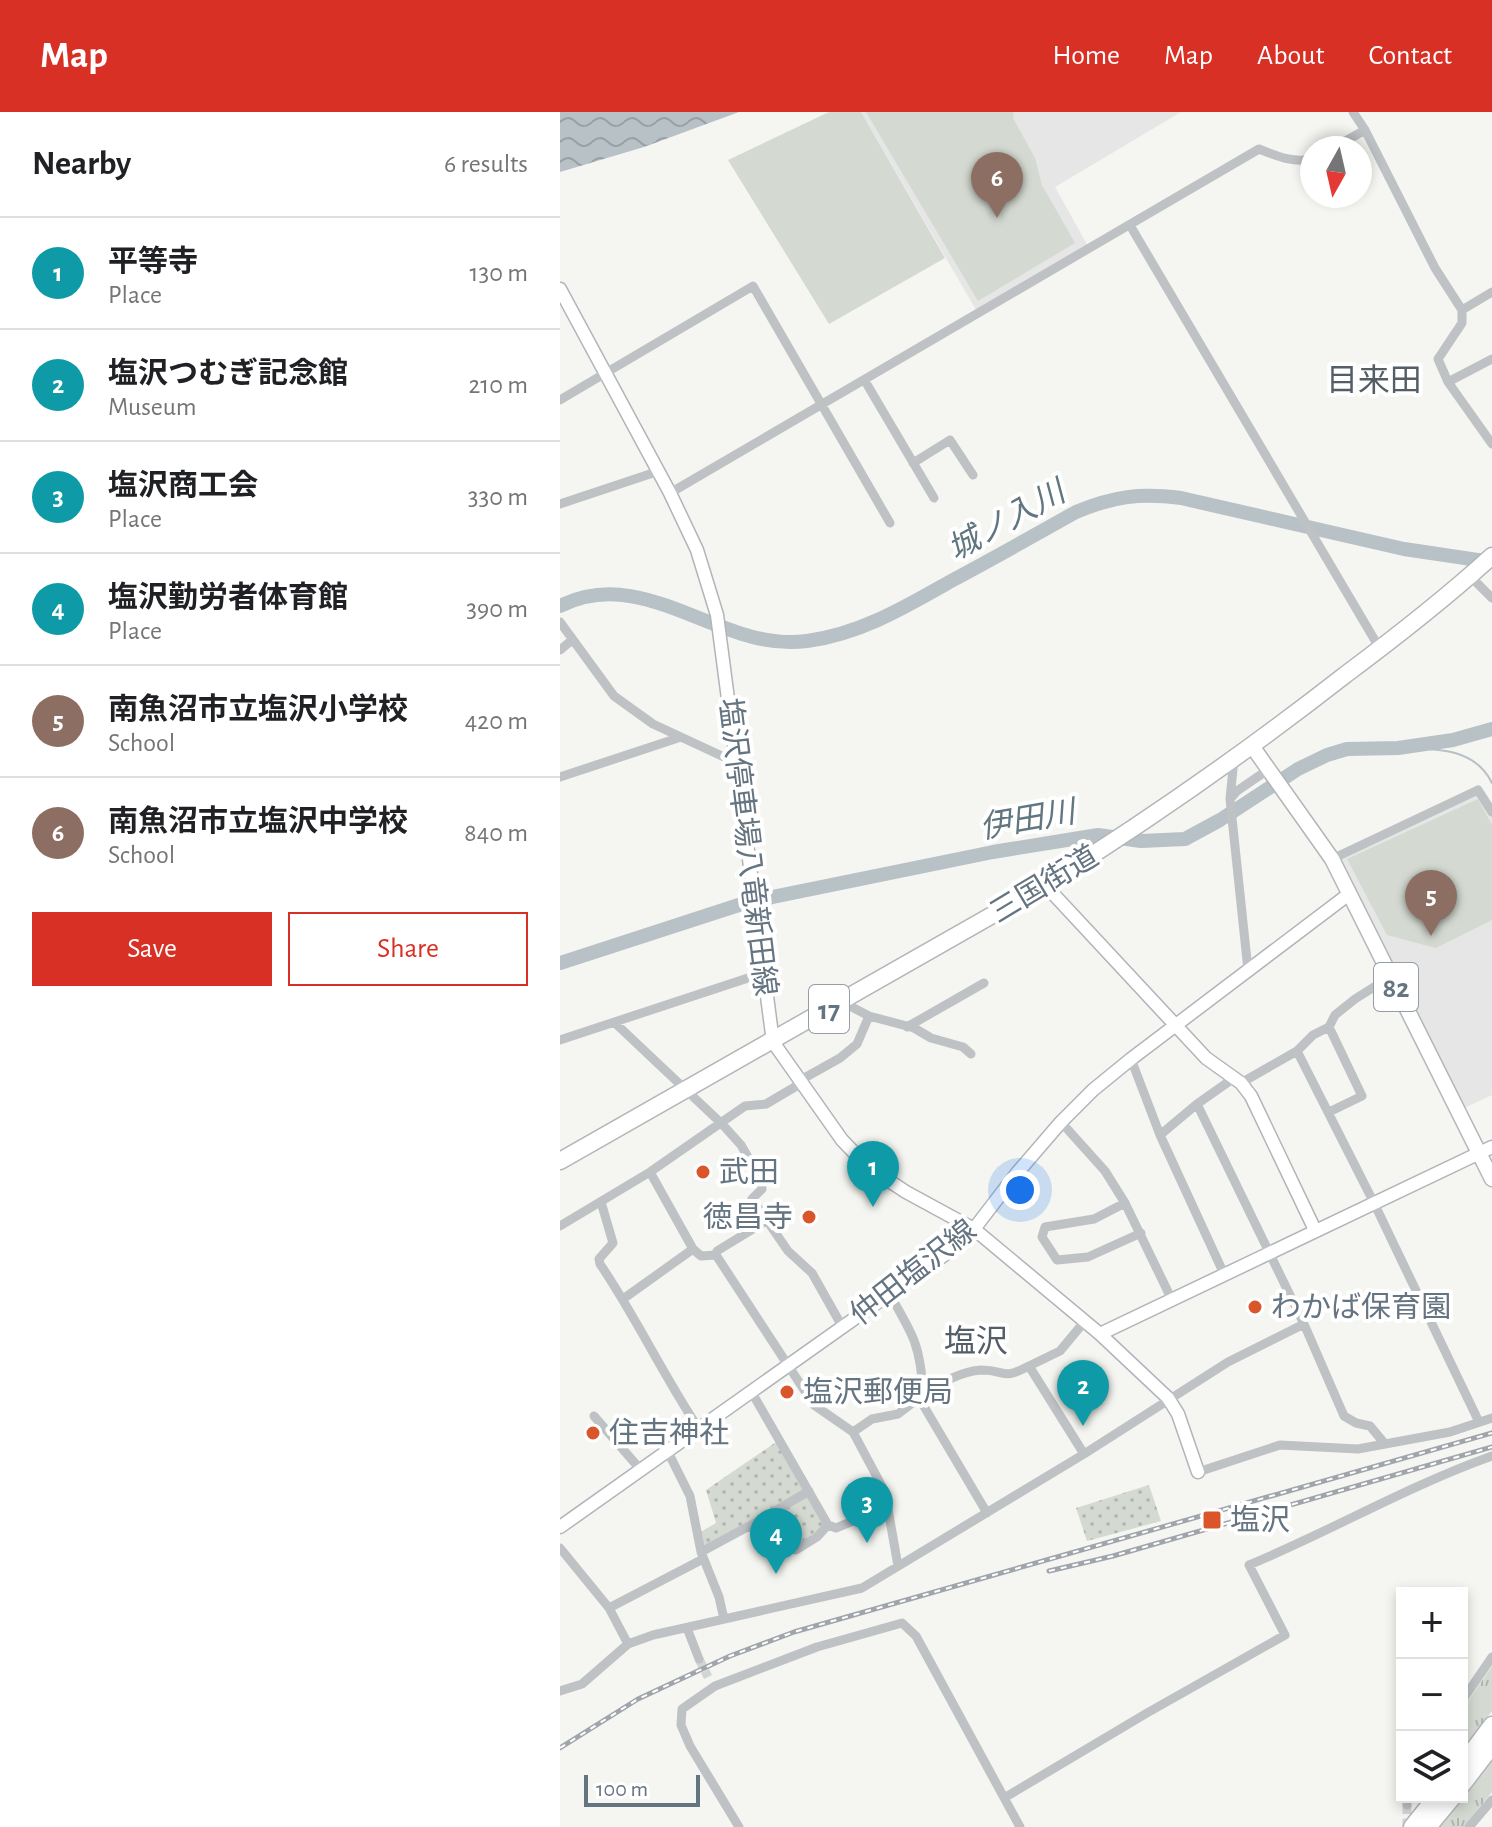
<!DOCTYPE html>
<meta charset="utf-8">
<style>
body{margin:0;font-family:"Alegreya Sans","Noto Sans JP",sans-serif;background:#f2f2f2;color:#202124}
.controls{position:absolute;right:24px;bottom:24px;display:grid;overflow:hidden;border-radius:0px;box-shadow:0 4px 12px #0003}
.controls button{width:72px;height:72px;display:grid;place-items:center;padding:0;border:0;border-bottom:2px solid #e0e0e0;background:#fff;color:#202124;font:40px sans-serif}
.compass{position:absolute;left:740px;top:24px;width:72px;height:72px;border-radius:50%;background:#fff;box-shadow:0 4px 12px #0003;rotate:188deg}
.scale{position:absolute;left:24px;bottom:20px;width:116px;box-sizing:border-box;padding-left:8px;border:4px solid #657481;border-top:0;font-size:22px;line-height:28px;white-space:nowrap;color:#657481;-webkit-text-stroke:6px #fff;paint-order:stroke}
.you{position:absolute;left:460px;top:1078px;width:28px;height:28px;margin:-20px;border:6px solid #fff;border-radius:50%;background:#1a73e8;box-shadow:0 0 0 12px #1a73e833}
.badge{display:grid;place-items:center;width:52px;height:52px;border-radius:50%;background:#d93025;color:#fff;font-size:26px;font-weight:700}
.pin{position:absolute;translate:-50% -66px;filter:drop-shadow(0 2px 4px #0008)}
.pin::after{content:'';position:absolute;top:42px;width:28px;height:24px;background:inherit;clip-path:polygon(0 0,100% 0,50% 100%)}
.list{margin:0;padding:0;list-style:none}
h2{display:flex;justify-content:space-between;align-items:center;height:104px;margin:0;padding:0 32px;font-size:34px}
h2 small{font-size:26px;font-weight:400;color:#757577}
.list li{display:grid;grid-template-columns:52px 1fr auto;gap:24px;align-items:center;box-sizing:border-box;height:112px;padding:0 32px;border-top:2px solid #e0e0e0}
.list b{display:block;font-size:30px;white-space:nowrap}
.list p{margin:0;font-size:26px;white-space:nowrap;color:#757577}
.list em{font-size:26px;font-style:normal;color:#757577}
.actions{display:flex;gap:16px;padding:24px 32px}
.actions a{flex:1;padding:18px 0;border:2px solid #d93025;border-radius:0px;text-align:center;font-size:28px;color:#d93025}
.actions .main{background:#d93025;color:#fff}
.icon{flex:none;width:44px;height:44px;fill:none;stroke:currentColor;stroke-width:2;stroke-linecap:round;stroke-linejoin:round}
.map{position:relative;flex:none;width:932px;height:1715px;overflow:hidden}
header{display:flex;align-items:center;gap:48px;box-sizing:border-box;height:112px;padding:0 40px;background:#d93025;color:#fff}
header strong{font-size:38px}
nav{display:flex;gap:44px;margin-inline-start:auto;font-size:28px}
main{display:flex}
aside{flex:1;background:#fff}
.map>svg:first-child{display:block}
.built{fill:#e5e6e5}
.grass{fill:url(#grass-tufts)}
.park{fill:url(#park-dots)}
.garden{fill:#d4dad1}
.water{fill:url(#water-waves)}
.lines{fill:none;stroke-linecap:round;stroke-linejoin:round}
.stream{stroke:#b7c1c6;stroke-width:2}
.river{stroke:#b7c1c6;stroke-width:14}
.street-tunnel{stroke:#d1d5d5;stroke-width:9;stroke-dasharray:9 4.5;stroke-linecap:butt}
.secondary-casing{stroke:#b0b5ba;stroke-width:15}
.primary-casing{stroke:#b1b6b9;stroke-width:17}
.highway-casing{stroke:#b3b6b9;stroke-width:19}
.street{stroke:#bec2c5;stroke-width:9}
.secondary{stroke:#fff;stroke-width:12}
.primary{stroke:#fff;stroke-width:14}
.highway{stroke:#fff;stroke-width:16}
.rail-casing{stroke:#9fa5aa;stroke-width:5}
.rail{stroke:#fff;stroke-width:2;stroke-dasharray:6;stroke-linecap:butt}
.poi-dot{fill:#db552b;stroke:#fff;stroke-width:3}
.labels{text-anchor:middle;stroke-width:8;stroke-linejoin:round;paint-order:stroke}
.shield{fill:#fff;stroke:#939ea7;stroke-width:2}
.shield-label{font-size:28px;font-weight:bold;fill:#657481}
.street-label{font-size:30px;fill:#657481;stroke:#fff}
.poi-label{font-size:30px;fill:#657481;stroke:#fff;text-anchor:start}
.neighbourhood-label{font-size:32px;fill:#535e67;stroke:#fff}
.water-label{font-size:32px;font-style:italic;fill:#61767f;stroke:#fff}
</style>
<header>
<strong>Map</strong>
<nav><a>Home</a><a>Map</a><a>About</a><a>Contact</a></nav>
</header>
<main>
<aside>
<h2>Nearby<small>6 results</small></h2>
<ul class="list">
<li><span class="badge" style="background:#0f9aa8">1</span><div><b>平等寺</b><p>Place</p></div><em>130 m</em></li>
<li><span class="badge" style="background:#0f9aa8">2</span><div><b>塩沢つむぎ記念館</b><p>Museum</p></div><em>210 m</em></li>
<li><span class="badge" style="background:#0f9aa8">3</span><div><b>塩沢商工会</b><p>Place</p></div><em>330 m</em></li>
<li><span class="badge" style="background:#0f9aa8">4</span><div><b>塩沢勤労者体育館</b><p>Place</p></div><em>390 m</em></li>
<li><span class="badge" style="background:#8d6e63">5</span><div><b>南魚沼市立塩沢小学校</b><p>School</p></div><em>420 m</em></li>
<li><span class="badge" style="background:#8d6e63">6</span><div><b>南魚沼市立塩沢中学校</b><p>School</p></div><em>840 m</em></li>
</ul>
<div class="actions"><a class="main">Save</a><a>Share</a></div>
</aside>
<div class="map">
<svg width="932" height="1715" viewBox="0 0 932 1715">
<defs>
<pattern id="grass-tufts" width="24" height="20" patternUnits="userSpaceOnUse" patternTransform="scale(2)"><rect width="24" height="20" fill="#d4dad1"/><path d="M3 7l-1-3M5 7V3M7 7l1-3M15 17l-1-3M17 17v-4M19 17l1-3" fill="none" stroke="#b0b5af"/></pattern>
<pattern id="park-dots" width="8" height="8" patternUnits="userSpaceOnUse" patternTransform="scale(2)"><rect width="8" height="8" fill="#d4dad1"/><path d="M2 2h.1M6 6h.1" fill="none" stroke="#b0b5af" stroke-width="1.8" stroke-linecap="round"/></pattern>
<pattern id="water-waves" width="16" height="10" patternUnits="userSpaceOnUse" patternTransform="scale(2)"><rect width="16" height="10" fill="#b7c1c6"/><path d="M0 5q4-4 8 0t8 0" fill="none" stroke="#98a1a6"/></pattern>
</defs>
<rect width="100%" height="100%" fill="#f5f5f1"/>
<!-- built -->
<path class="built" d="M 301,0 L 621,0 L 495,75 L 530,138 L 419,203 Z
M 918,678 L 932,700 L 932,983 L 898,999 L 772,747 Z"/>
<!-- grass -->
<path class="grass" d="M 932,1554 L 932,1599 L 910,1628 L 902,1627 L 902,1598 Z
M 932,1648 L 932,1680 L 904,1715 L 879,1715 Z"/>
<!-- park -->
<path class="park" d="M 219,1328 L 268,1413 L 236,1438 L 202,1432 L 191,1412 L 141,1440 L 137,1422 L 156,1411 L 146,1378 Z
M 589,1373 L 601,1409 L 527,1429 L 516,1396 Z"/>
<!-- garden -->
<path class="garden" d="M 269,0 L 301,0 L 385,146 L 269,212 L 168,48 Z
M 306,0 L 454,0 L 453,6 L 475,46 L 482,73 L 515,131 L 418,189 Z
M 918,687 L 932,713 L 932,808 L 876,836 L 827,823 L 787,747 Z"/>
<!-- water -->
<path class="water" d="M 0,0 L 179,0 L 84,35 L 0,60 Z"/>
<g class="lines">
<!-- stream -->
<path class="stream" d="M 838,636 C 873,637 914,634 932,671"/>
<!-- river -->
<path class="river" d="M 0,494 C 86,451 160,541 247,529 C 301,522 347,494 393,468 C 434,446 475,423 516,400 C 554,384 580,381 621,386 L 844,437 L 932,450
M 0,851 L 188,790 L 433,740 L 538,723 L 581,729 L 625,727 L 660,708 L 738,657 L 767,643 L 787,637 L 838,636 L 893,628 L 932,617"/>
<!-- street-tunnel -->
<path class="street-tunnel" d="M 139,1547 L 148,1565
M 847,1693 L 847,1715"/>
<defs>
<path id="secondary" d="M 0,177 L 110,381 L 137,438 L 157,503 L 213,930 L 282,1028 L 308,1055 L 346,1080 L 414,1117 L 540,1222 L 608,1286 L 618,1302 L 638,1360
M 485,773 L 646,946 L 681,971 L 691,984 L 755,1118
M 540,1222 L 932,1035
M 0,1415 L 397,1134 L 414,1117 L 457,1061 L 501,1010 L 533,978 L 571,947 L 789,782"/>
<path id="primary" d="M 692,634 L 772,747 L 932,1067"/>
<path id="highway" d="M 0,1049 L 485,773 C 589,708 689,638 785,563 C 836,525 886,486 932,444
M 902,1653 L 932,1613
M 902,1673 L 932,1634
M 852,1715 L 876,1685
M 868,1715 L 893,1685"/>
</defs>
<!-- secondary casing -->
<use href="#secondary" class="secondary-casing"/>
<!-- primary casing -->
<use href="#primary" class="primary-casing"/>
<!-- highway casing -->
<use href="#highway" class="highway-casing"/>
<!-- street -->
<path class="street" d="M 805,18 L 875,156 L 902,198 L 902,211 L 878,247 L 888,270 L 932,332
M 773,36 L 805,18 L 793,0
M 571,115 L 820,537
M 902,198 L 932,180
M 305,269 L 374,386
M 888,270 L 932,247
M 0,288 L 193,174 L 330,411
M 353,351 L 390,328 L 413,363
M 110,381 L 699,37 C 717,44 732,51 752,47
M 0,392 L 99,359
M 910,464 L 932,486
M 0,510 L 54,584 L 93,612 L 177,651
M 0,538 L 12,528
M 674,647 L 670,687 L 688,858
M 0,665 L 121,625
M 670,687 L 677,679 L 709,657
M 772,747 L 918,678 L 932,700
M 282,890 L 309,904 L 354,916 L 371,926 L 403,935 L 411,942
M 54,910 L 162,1012 L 181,1033 L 200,1066 L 202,1077 L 192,1087 L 228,1139 L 252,1161 L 283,1216
M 347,915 L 424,871
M 0,928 L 203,861
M 737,939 L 814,1091 L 919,1310
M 571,947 L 600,1023 L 664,1162
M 239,969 L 280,946 L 297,932 L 309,904
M 681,971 L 737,939 L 753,923 L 769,915 L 775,903 L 795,887 L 830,865
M 637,992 L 744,1212 L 784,1304 L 796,1311 L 810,1314 L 825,1332
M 769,1000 L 802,984 L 769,915
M 501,1010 L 545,1059 L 565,1091 L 611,1186
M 600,1023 L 637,992 L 674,966
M 90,1060 L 133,1137 L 141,1144 L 156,1143 L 254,1293 L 293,1320 L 325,1380 L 338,1454
M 41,1090 L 53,1131 L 39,1147 L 40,1152 C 76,1205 103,1263 139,1317
M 565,1091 L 534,1107 L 485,1115 L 482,1125 L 497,1148 L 528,1145 L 581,1121
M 0,1114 L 90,1060 L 185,994 L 206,992 L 240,972
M 156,1143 L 157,1139 L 206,1109
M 330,1183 C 353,1222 361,1235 363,1282 L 359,1286 L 427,1401
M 63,1187 L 133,1137
M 469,1254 L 500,1239 L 525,1209
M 191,1279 L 268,1413 L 276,1416 L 327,1395
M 363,1282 C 380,1272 401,1259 421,1258 C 448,1258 440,1269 469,1254 L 524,1342
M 34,1304 L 80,1357
M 293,1320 L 312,1307 L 338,1302 L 359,1286
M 107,1338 L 130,1384 L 141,1440 L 159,1485 L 164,1507
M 638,1360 L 720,1333 L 798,1337 L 890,1320 L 932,1306
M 191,1413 L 249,1379
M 0,1436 L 49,1496 L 68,1532
M 141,1440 L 191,1413 L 202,1432 L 236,1438 L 257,1425 L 268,1413
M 49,1496 L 143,1447
M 127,1516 L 139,1547
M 0,1579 L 22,1572 L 68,1532 L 93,1523 L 302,1476 L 524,1342 L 668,1250 L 744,1212
M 902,1589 L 932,1545
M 847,1685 L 847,1693
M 444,1686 L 587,1601 L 725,1523 L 689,1453 C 771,1419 848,1374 932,1344
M 179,1715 L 130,1634 L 121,1613 L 122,1597 L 155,1574 L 257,1535 L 342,1511 L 356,1524 L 460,1715
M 909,1715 L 932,1688"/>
<!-- secondary -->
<use href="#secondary" class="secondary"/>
<!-- primary -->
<use href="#primary" class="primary"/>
<!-- highway -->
<use href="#highway" class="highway"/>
<defs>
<path id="rail" d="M 489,1459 L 553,1444 L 932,1335
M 0,1636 L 78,1587 L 170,1544 L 234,1520 L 932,1321"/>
</defs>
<!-- rail casing -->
<use href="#rail" class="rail-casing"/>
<!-- rail -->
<use href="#rail" class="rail"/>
</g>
<!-- markers -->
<g class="poi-dot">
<circle cx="143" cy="1060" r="8"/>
<circle cx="249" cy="1105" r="8"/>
<circle cx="695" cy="1195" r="8"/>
<circle cx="227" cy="1280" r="8"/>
<circle cx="33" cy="1321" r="8"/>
<rect x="642" y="1398" width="20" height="20" rx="4"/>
</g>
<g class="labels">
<!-- shield labels -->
<g class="shield">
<rect x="814" y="851" width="44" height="48" rx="6"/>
<rect x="249" y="873" width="40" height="48" rx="6"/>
</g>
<g class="shield-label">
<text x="836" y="885">82</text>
<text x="269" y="907">17</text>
</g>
<!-- street labels -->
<g class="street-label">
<text transform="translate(188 735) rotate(83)" y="10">塩沢停車場八竜新田線</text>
<text transform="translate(484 772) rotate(-31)" y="10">三国街道</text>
<text transform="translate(353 1160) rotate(-38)" y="10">仲田塩沢線</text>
</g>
<!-- poi labels -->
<g class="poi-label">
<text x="159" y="1070">武田</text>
<text x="233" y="1115" text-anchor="end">徳昌寺</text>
<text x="711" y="1205">わかば保育園</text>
<text x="243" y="1290">塩沢郵便局</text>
<text x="49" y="1331">住吉神社</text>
<text x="670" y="1418">塩沢</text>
</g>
<!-- neighbourhood labels -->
<g class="neighbourhood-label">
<text x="814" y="279">目来田</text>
<text x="416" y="1240">塩沢</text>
</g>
<!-- water labels -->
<g class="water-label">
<text transform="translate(446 408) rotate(-29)" y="11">城ノ入川</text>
<text transform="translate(467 707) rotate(-10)" y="11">伊田川</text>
</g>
</g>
</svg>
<div class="controls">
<button>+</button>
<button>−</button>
<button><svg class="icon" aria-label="layers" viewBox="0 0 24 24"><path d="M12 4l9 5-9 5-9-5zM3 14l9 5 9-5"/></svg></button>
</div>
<svg class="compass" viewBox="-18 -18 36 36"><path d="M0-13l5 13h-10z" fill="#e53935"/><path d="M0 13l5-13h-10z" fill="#757577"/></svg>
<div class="scale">100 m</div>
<div class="you"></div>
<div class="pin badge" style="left:313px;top:1095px;background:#0f9aa8">1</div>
<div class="pin badge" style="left:523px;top:1314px;background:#0f9aa8">2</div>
<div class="pin badge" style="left:307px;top:1431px;background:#0f9aa8">3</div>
<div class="pin badge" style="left:216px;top:1462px;background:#0f9aa8">4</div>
<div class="pin badge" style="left:871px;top:824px;background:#8d6e63">5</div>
<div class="pin badge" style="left:437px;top:106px;background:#8d6e63">6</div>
</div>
</main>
